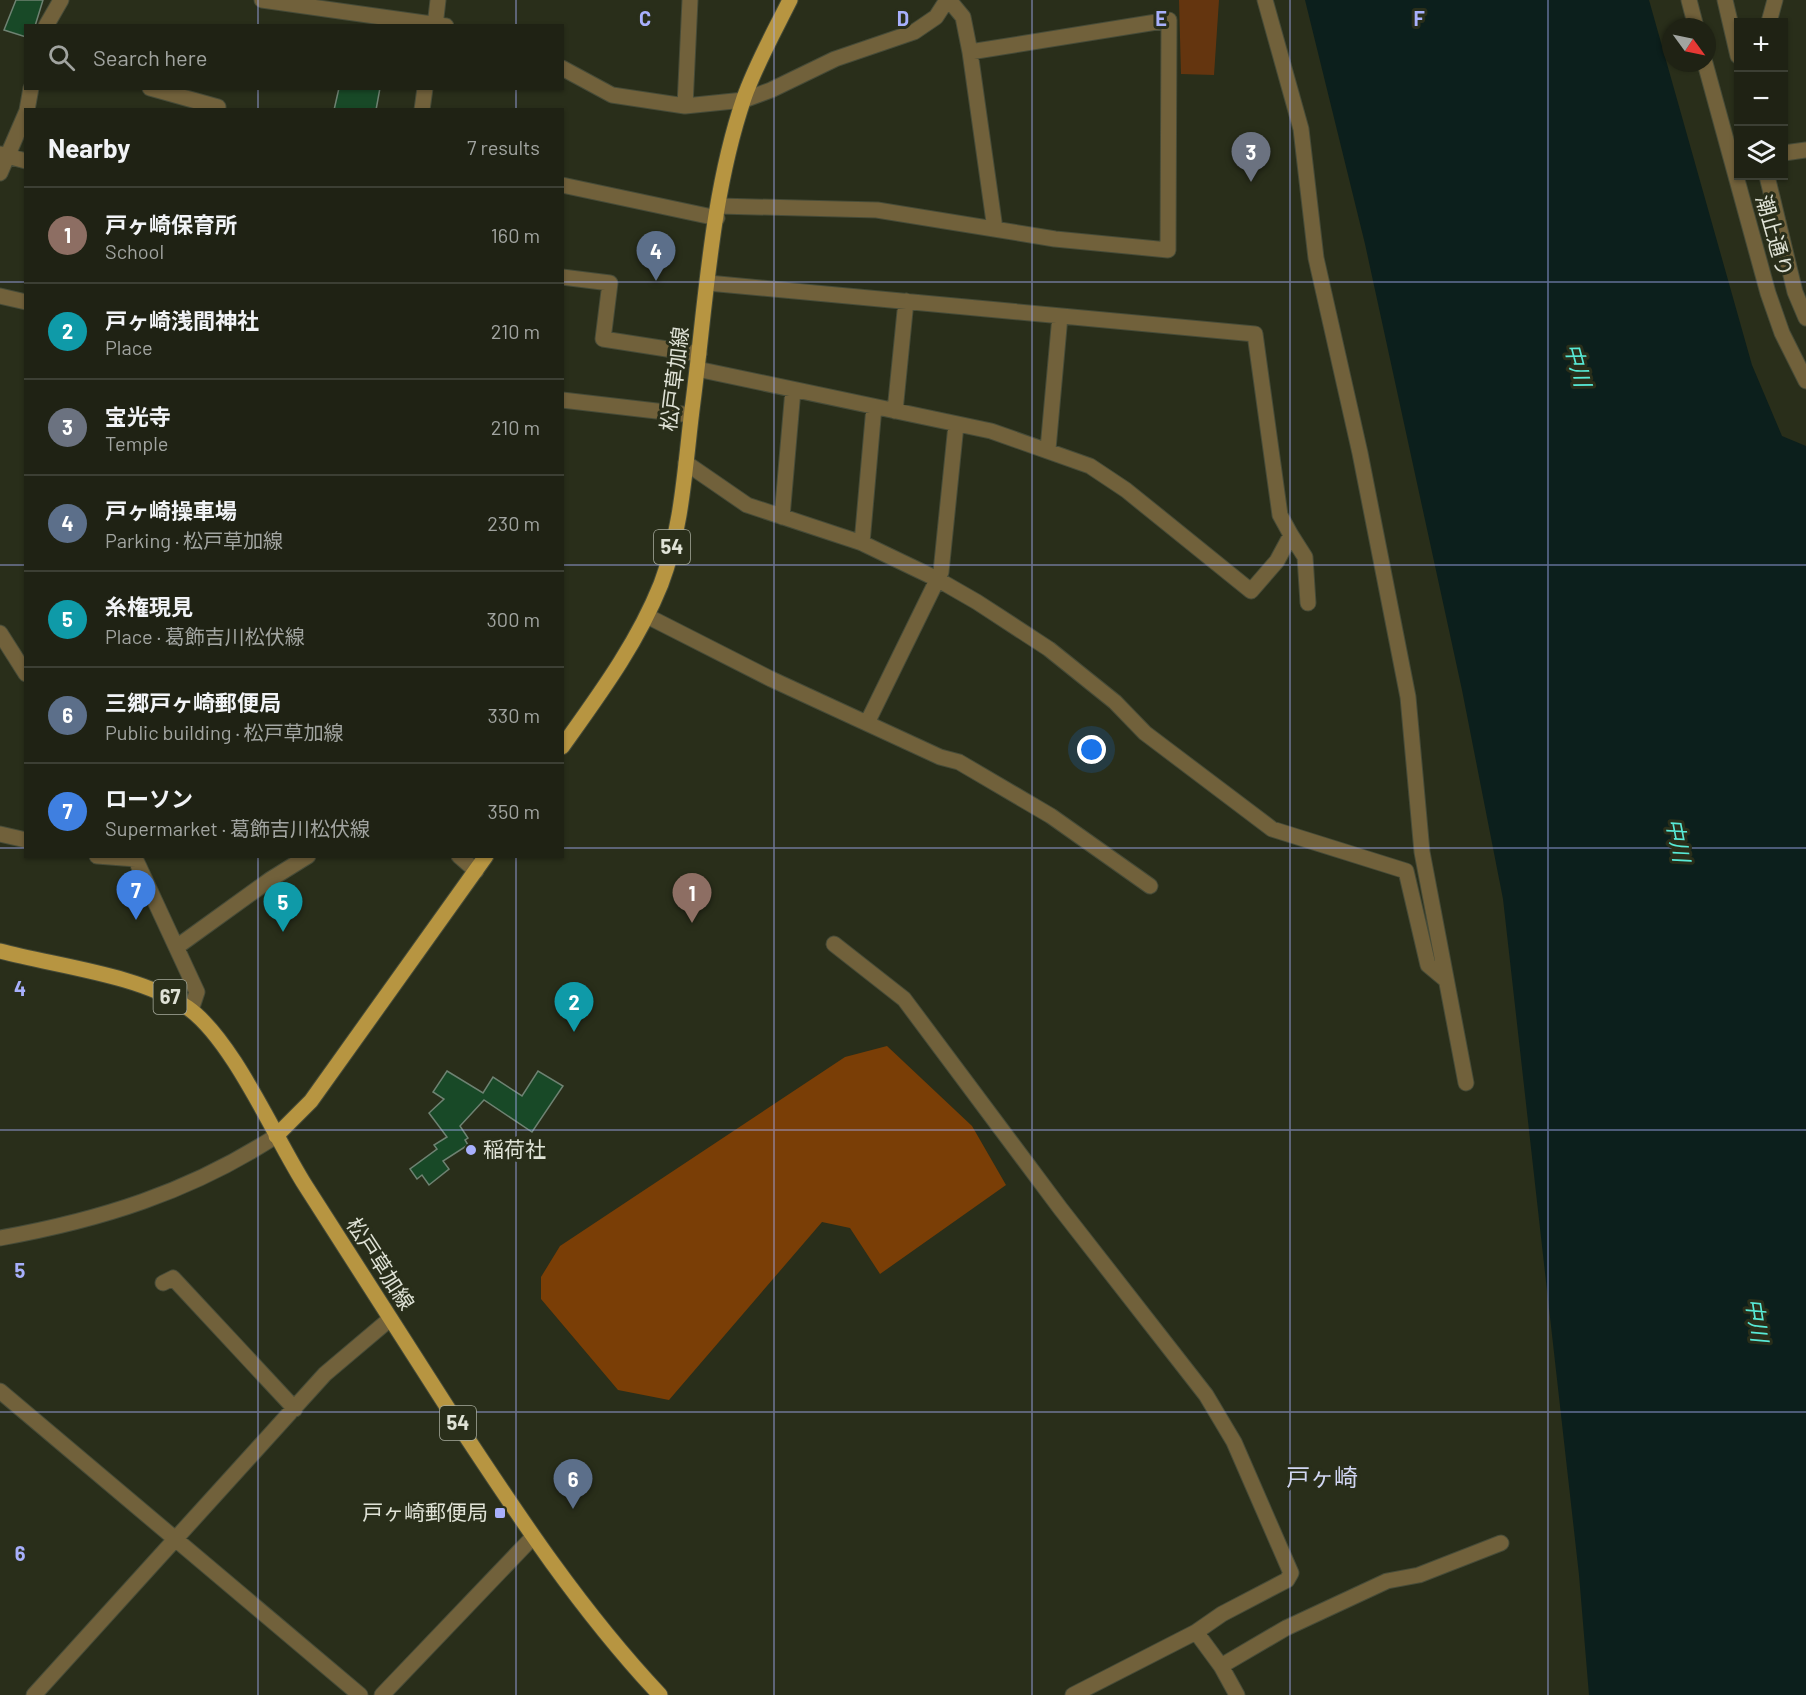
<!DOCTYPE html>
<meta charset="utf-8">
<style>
body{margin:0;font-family:Barlow,"Noto Sans JP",sans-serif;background:#2c2f22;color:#f1f3f6}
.controls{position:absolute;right:18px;top:18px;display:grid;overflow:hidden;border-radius:0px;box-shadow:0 2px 4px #0004}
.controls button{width:54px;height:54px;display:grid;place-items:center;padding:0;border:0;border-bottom:2px solid #3c3f34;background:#1f2214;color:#f1f3f6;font:30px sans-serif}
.compass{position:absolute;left:1662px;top:18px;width:54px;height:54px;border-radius:50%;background:#1f2214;box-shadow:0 2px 4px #0004;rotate:123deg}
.you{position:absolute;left:1092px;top:750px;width:21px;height:21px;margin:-15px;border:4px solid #fff;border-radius:50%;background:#1a73e8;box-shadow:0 0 0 9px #1a73e833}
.badge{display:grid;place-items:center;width:39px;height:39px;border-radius:50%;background:#a8b0fc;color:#fff;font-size:20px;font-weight:700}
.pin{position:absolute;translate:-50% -50px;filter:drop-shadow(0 2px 3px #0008)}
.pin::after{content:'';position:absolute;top:32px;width:21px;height:18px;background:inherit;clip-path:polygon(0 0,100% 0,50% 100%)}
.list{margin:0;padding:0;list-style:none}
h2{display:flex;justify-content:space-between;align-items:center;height:78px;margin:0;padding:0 24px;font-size:26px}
h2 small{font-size:20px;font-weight:400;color:#a1a4a0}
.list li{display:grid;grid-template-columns:39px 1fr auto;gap:18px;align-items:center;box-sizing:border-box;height:96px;padding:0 24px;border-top:2px solid #3c3f34}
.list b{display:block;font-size:22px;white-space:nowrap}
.list p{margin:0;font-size:20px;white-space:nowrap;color:#a1a4a0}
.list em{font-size:20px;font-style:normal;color:#a1a4a0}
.icon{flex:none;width:33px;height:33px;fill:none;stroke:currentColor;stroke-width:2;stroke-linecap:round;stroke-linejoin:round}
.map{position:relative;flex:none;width:1806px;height:1695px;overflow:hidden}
.search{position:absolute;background:#1f2214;box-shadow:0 2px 4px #0004;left:24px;top:24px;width:540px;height:66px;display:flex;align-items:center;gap:15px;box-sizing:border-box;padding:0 21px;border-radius:0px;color:#a1a4a0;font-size:22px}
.panel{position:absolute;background:#1f2214;box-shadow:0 2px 4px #0004;left:24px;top:108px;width:540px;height:750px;border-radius:0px}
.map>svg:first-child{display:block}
.green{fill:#64350f}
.forest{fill:#7a3e06}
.water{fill:#0c1f1c}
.building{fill:#184927;stroke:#6e8272;stroke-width:1.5}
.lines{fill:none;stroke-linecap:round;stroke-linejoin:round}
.minor-casing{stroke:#464b38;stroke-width:17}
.major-casing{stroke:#464b38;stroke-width:17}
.minor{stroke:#71613b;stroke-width:15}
.major{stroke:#b79541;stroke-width:15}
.grid{fill:none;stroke:#a8b0fc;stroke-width:1.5;stroke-opacity:0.55}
.poi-dot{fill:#a8b0fc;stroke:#292e1a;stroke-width:2}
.labels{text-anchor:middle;stroke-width:6;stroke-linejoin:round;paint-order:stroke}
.shield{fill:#292e1a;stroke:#a8ac9e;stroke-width:1.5}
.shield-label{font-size:20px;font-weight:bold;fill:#dfe2d6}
.street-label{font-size:21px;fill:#dfe2d6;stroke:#292e1a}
.poi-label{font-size:21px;fill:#dfe2d6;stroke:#292e1a;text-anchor:start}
.water-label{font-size:22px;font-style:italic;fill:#58ead6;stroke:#292e1a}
.quarter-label{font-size:24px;fill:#d1d6f3;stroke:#292e1a}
.grid-label{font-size:20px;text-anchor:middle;font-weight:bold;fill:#a8b0fc;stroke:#292e1a;stroke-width:6;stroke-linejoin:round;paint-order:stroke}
</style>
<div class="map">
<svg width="1806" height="1695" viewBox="0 0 1806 1695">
<rect width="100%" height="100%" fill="#292e1a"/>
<!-- green -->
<path class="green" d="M 1179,0 L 1219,0 L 1214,75 L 1181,74 Z"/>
<!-- forest -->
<path class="forest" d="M 887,1046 L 972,1126 L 1006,1185 L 880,1274 L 850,1228 L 822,1222 L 669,1400 L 618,1390 L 541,1299 L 541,1277 L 560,1246 L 845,1057 Z"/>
<!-- water -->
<path class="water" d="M 1305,0 L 1649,0 L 1752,365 L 1782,436 L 1806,446 L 1806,1695 L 1589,1695 L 1579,1575 L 1503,899 L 1462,690 L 1365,244 Z"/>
<!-- building -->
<path class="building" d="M 16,0 L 43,0 L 35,26 L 26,26 L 26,37 L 4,30 Z
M 339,88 L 380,88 L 376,110 L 334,110 Z
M 447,1071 L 483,1093 L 493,1077 L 522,1096 L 538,1071 L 563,1086 L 532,1132 L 484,1100 L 460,1126 L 468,1138 L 465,1140 L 468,1145 L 443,1161 L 449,1169 L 429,1185 L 422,1175 L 417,1179 L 410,1169 L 437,1149 L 434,1145 L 447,1137 L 429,1113 L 444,1099 L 433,1092 Z"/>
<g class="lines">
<defs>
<path id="minor" d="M 262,0 L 446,26
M 949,0 L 963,17 L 970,52 L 995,229
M 1265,0 L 1301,129 L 1316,258 L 1360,453 L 1408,697 L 1422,852 L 1466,1083
M 1689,0 L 1696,27
M 1725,0 L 1738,56
M 1769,22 L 1775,0
M 46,26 L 61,0
M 435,26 L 438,0
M 1705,63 L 1768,293 L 1782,333 L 1806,381
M 562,68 L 612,95 L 685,106 L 744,100 L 771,90 L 835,59 L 914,32 L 936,17 L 947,0
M 150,88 L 218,107
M 685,106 L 690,0
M 27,110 L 31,88
M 422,110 L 425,88
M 1784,153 L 1806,150
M 0,154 L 26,161
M 0,173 L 26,113
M 1767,176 L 1795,292 L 1806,318
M 562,185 L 717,218
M 719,206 L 877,210 L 1055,239 L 1168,250 L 1169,20 L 970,52
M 562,277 L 610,283 L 603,339 L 699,354
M 0,296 L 26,302
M 697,369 L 991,431 L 1090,466 L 1126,490 L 1251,591 L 1277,561 L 1291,535 L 1280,515 L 1255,334 L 708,283
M 562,400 L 691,415
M 895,411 L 906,301
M 1048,449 L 1060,316
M 686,463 L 747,505 L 862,543 L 937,579 L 977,602 L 1049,649 L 1115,702 L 1145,733 L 1272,829 L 1406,871 L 1428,965 L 1446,980
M 782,517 L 793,390
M 1291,535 L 1305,557 L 1308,603
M 862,543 L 874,407
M 647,616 L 771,679 L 940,757 L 959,762 L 1051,816 L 1150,886
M 0,633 L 26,674
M 867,723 L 941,572 L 956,425
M 0,834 L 26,840
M 97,856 L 136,859
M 134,856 L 197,992 L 191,1010
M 459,856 L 476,871
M 834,944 L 904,999 L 1060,1208 L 1206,1395 L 1234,1442 L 1291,1573 L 1287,1580 L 1222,1614 L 1196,1632 L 1073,1695
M 178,946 L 271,879 L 308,856
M 0,1238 C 100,1220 190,1192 276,1136
M 163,1283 L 173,1278 L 295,1409
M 0,1391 L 360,1695
M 1196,1632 L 1221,1666 L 1237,1695
M 1221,1666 L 1286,1628 L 1387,1581 L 1419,1575 L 1501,1543
M 34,1695 L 325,1374 L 390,1319
M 382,1695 L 532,1538"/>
<path id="major" d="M 562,747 C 599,695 637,644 661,584 C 683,526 685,463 693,402 C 706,302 711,195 744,98 C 756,64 774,32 790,0
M 0,951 C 56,966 141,975 188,1008 C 233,1040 274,1136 305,1185 C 355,1264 406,1342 456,1421 C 519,1517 581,1611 660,1695
M 276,1136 L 311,1101 L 486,856"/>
</defs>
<!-- minor casing -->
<use href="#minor" class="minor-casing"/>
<!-- major casing -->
<use href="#major" class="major-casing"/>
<!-- minor -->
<use href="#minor" class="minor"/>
<!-- major -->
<use href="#major" class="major"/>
</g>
<!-- grid -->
<path class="grid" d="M 258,0 L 258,26M 516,0 L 516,26M 774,0 L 774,1695M 1032,0 L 1032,1695M 1290,0 L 1290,1695M 1548,0 L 1548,1695M 258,88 L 258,110M 516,88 L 516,110M 0,282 L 26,282M 562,282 L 1806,282M 0,565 L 26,565M 562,565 L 1806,565M 0,848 L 26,848M 562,848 L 1806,848M 258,856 L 258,1695M 516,856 L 516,1695M 0,1130 L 1806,1130M 0,1412 L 1806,1412"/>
<!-- markers -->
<g class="poi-dot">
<circle cx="471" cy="1150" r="6"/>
<rect x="494" y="1507" width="12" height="12" rx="3"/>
</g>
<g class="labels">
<!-- shield labels -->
<g class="shield">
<rect x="654" y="530" width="36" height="34" rx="4.5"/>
<rect x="153.5" y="980" width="33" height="34" rx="4.5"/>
<rect x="440" y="1406" width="36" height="34" rx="4.5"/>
</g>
<g class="shield-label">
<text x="672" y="554">54</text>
<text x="170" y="1004">67</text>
<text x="458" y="1430">54</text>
</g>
<!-- street labels -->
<g class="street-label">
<text transform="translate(1774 236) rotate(74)" y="7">潮止通り</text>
<text transform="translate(675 379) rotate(-83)" y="7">松戸草加線</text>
<text transform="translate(380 1264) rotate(57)" y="7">松戸草加線</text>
</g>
<!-- poi labels -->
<g class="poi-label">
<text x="483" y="1157">稲荷社</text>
<text x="488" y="1520" text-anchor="end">戸ヶ崎郵便局</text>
</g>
<!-- water labels -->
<g class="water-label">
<text transform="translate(1578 365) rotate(75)" y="8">中川</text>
<text transform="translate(1678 840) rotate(79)" y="8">中川</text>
<text transform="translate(1757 1320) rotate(81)" y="8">中川</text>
</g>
<!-- quarter labels -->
<g class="quarter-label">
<text x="1322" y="1486">戸ヶ崎</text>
</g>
</g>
<g class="grid-label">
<text x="645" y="26">C</text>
<text x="903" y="26">D</text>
<text x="1161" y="26">E</text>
<text x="1419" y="26">F</text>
<text x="20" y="996">4</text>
<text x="20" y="1278">5</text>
<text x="20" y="1561">6</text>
</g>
</svg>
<div class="controls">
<button>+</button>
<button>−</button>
<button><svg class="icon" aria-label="layers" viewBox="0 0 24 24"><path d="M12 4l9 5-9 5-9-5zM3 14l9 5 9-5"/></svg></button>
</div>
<svg class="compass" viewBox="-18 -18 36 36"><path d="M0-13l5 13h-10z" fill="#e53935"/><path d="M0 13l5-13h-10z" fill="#a1a4a0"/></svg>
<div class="you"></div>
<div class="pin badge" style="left:692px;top:923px;background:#8d6e63">1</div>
<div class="pin badge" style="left:574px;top:1032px;background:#0f9aa8">2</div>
<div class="pin badge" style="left:1251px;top:182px;background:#6b7280">3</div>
<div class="pin badge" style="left:656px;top:281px;background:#5c6f8a">4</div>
<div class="pin badge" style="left:283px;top:932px;background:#0f9aa8">5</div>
<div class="pin badge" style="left:573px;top:1509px;background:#5c6f8a">6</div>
<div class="pin badge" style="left:136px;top:920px;background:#3f7fe0">7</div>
<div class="search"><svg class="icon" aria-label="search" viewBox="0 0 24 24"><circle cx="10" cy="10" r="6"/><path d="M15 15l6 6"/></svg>Search here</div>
<section class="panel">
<h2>Nearby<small>7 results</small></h2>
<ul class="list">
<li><span class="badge" style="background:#8d6e63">1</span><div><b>戸ヶ崎保育所</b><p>School</p></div><em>160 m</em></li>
<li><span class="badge" style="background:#0f9aa8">2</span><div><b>戸ヶ崎浅間神社</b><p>Place</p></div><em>210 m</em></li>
<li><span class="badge" style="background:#6b7280">3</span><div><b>宝光寺</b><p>Temple</p></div><em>210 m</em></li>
<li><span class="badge" style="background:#5c6f8a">4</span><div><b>戸ヶ崎操車場</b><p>Parking · 松戸草加線</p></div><em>230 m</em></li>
<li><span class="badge" style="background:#0f9aa8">5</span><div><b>糸権現見</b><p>Place · 葛飾吉川松伏線</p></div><em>300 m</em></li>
<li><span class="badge" style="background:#5c6f8a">6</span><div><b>三郷戸ヶ崎郵便局</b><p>Public building · 松戸草加線</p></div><em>330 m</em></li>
<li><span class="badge" style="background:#3f7fe0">7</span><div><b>ローソン</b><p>Supermarket · 葛飾吉川松伏線</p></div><em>350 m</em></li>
</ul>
</section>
</div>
